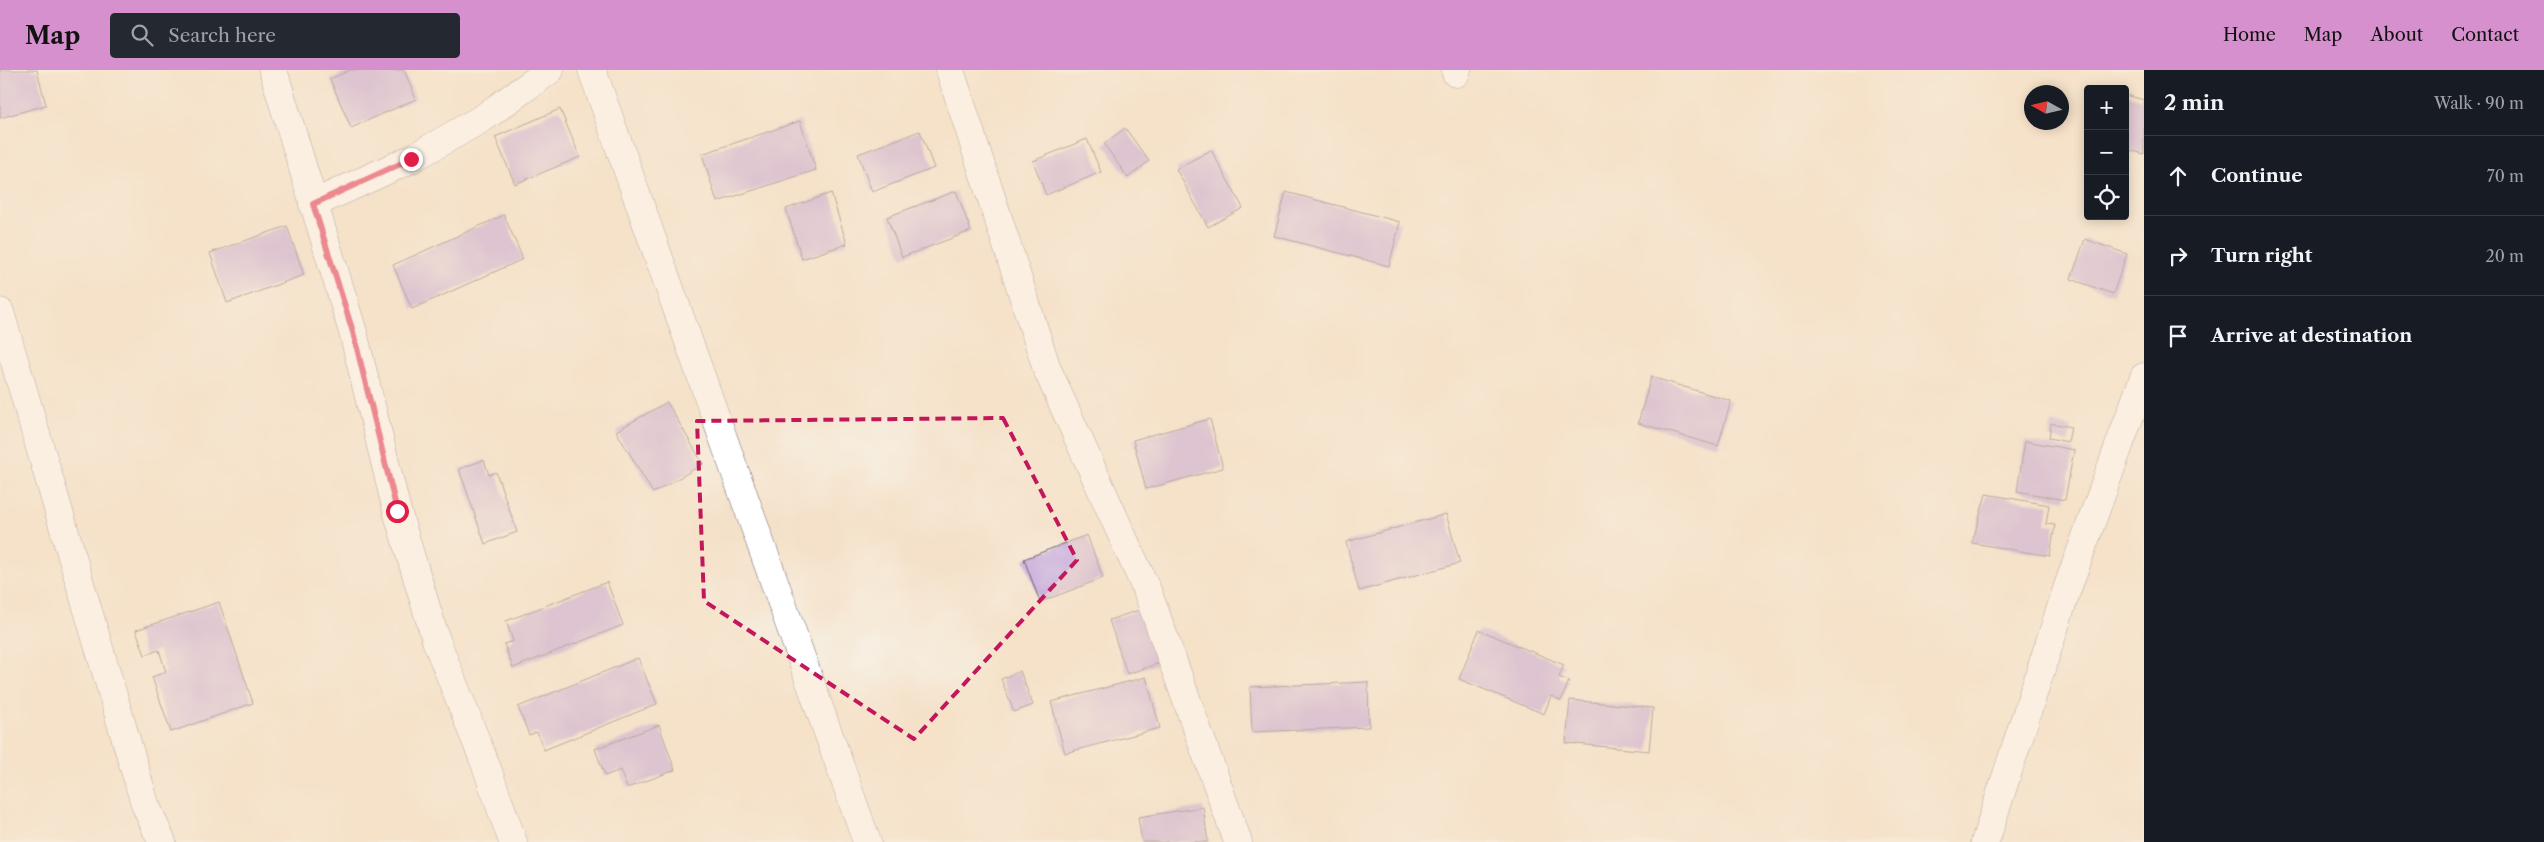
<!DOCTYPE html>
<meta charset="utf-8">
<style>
body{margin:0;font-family:"Libre Caslon Text",serif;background:#242831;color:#f1f3f6}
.controls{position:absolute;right:15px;top:15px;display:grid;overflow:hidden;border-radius:5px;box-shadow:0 2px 12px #0003}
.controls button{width:45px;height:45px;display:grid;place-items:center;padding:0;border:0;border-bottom:1px solid #363941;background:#171b24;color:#f1f3f6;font:25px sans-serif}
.compass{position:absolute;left:2024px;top:15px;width:45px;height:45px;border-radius:50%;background:#171b24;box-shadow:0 2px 12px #0003;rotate:278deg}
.stop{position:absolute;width:15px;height:15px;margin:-11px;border:4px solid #e11d48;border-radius:50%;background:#fff}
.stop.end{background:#e11d48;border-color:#fff;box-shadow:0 1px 5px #0008}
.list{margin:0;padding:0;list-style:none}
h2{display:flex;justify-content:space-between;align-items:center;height:65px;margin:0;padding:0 20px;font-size:21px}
h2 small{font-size:16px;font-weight:400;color:#9ea1a6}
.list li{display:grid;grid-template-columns:32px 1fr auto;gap:15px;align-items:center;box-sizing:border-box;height:80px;padding:0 20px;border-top:1px solid #363941}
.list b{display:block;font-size:19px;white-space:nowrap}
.list em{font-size:16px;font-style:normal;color:#9ea1a6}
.icon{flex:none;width:28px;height:28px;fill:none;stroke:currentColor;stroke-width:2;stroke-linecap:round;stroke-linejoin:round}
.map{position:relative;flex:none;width:2144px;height:772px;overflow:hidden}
header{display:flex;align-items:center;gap:30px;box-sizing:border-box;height:70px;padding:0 25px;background:#d690ce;color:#111}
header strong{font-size:24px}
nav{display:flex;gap:28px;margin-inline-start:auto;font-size:18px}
.search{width:350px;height:45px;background:#242831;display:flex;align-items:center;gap:12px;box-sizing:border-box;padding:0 18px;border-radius:5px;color:#9ea1a6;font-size:19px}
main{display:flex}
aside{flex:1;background:#171b24}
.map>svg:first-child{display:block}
.building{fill:#c09fd9}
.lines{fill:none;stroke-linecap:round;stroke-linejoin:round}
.minor-casing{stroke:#6c656d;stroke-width:29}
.minor{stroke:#fff;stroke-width:28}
.route{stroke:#e11d48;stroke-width:6}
.marked{fill:none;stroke:#c2185b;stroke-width:4;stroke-dasharray:10 6;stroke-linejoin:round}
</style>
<header>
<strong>Map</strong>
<div class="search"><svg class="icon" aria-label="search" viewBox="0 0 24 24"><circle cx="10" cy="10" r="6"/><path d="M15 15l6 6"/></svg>Search here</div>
<nav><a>Home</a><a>Map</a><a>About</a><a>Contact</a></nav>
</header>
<main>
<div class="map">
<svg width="2144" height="772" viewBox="0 0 2144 772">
<rect width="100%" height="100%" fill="#f7f3e8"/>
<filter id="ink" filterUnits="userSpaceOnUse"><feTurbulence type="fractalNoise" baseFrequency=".02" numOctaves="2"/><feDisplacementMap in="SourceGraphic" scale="10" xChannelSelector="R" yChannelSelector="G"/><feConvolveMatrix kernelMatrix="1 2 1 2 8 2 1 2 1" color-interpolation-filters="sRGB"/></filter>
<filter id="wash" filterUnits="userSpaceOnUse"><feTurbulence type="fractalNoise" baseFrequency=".0096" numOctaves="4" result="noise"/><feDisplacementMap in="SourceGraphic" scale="20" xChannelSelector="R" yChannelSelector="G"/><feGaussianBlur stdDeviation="1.12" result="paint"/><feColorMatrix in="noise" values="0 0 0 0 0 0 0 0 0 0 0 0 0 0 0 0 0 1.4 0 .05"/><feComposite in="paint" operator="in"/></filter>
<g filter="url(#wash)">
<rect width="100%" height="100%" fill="#f5e1c9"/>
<g id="blocks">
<!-- building -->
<path class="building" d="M 0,0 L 37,0 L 46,35 L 0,48 Z
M 350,0 L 404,0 L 416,29 L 351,58 L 330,9 Z
M 2125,25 L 2144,30 L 2144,84 L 2125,79 Z
M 560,39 L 580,87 L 515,114 L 495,67 Z
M 800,51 L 816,100 L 717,132 L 702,84 Z
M 1125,58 L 1149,91 L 1128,108 L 1104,74 Z
M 920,61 L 934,98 L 872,122 L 858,84 Z
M 1087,69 L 1101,102 L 1046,125 L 1033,91 Z
M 1211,80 L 1243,138 L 1208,157 L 1176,99 Z
M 956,121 L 971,161 L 902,187 L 887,147 Z
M 1286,122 L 1400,152 L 1389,196 L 1274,166 Z
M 831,123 L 847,174 L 802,189 L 786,139 Z
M 504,145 L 523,189 L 412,239 L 393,195 Z
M 287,156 L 304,205 L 227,233 L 210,183 Z
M 2085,169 L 2127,184 L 2113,224 L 2071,209 Z
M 1651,307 L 1731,331 L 1718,376 L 1638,353 Z
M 667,332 L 703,394 L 653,423 L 616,361 Z
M 1210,349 L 1223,398 L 1146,419 L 1133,370 Z
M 2051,353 L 2071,357 L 2068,372 L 2049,368 Z
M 2025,371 L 2074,380 L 2065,430 L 2017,421 Z
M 484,390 L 489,405 L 496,402 L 517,462 L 485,474 L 459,399 Z
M 1986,424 L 2049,435 L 2046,454 L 2055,455 L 2050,486 L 1972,473 Z
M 1446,444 L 1460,493 L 1359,521 L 1346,472 Z
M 1087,465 L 1103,508 L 1040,532 L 1024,489 Z
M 607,512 L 623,555 L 513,598 L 504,574 L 513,571 L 506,551 Z
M 219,532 L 253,633 L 171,662 L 152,607 L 166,602 L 159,580 L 145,585 L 136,560 Z
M 1142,539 L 1160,593 L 1127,604 L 1109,550 Z
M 1479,560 L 1564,595 L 1559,607 L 1569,611 L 1561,631 L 1551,626 L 1544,644 L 1459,609 Z
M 638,588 L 657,634 L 544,680 L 537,662 L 529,665 L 518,637 Z
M 1020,601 L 1033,635 L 1014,642 L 1001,609 Z
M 1146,607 L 1160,658 L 1065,683 L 1051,632 Z
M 1368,612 L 1369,657 L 1252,662 L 1250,617 Z
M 1570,630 L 1653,638 L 1649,681 L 1566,673 Z
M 659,655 L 675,700 L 627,718 L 620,700 L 605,706 L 595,679 Z
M 1203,737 L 1208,772 L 1142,772 L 1138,747 Z"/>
</g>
</g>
<g filter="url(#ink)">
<use href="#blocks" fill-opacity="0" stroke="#6c656d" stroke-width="1"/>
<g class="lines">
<defs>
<path id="minor" d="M 273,0 L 353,262 L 397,441 L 436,570 L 486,696 L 513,772
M 592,0 L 867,772
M 950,0 L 1047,299 L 1148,523 L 1238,772
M 1456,3 L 1457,0
M 313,134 L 411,89 L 483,48 L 550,0
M 0,242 L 145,734 L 162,772
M 1985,772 L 2067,519 L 2144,307"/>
</defs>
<!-- minor casing -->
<use href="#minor" class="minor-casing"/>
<!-- minor -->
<use href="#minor" class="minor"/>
</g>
</g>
<g class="lines" filter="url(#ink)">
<!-- route -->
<path class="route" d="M 397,441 L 353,262 L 313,134 L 411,89"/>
</g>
<!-- marked area -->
<path d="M0 0H2144V772H0ZM 1003,348 L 1077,490 L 914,669 L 704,531 L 697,351 Z" fill="#f5e1c9" fill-opacity=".55" fill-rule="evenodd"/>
<path class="marked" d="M 1003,348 L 1077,490 L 914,669 L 704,531 L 697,351 Z"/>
</svg>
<div class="controls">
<button>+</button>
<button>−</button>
<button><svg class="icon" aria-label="locate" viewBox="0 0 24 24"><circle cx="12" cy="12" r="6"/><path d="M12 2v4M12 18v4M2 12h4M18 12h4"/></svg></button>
</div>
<svg class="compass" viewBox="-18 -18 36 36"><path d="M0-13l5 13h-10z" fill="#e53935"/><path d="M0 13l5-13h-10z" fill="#9ea1a6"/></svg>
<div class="stop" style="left:397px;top:441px"></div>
<div class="stop end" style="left:411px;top:89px"></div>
</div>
<aside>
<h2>2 min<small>Walk · 90 m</small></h2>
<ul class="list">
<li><svg class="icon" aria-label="ahead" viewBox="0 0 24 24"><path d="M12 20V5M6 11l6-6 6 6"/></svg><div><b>Continue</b></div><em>70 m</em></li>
<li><svg class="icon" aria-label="right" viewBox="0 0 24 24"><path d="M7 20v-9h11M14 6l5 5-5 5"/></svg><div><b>Turn right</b></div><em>20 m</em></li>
<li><svg class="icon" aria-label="arrive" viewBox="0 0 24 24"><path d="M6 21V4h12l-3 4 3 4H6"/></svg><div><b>Arrive at destination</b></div></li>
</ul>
</aside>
</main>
